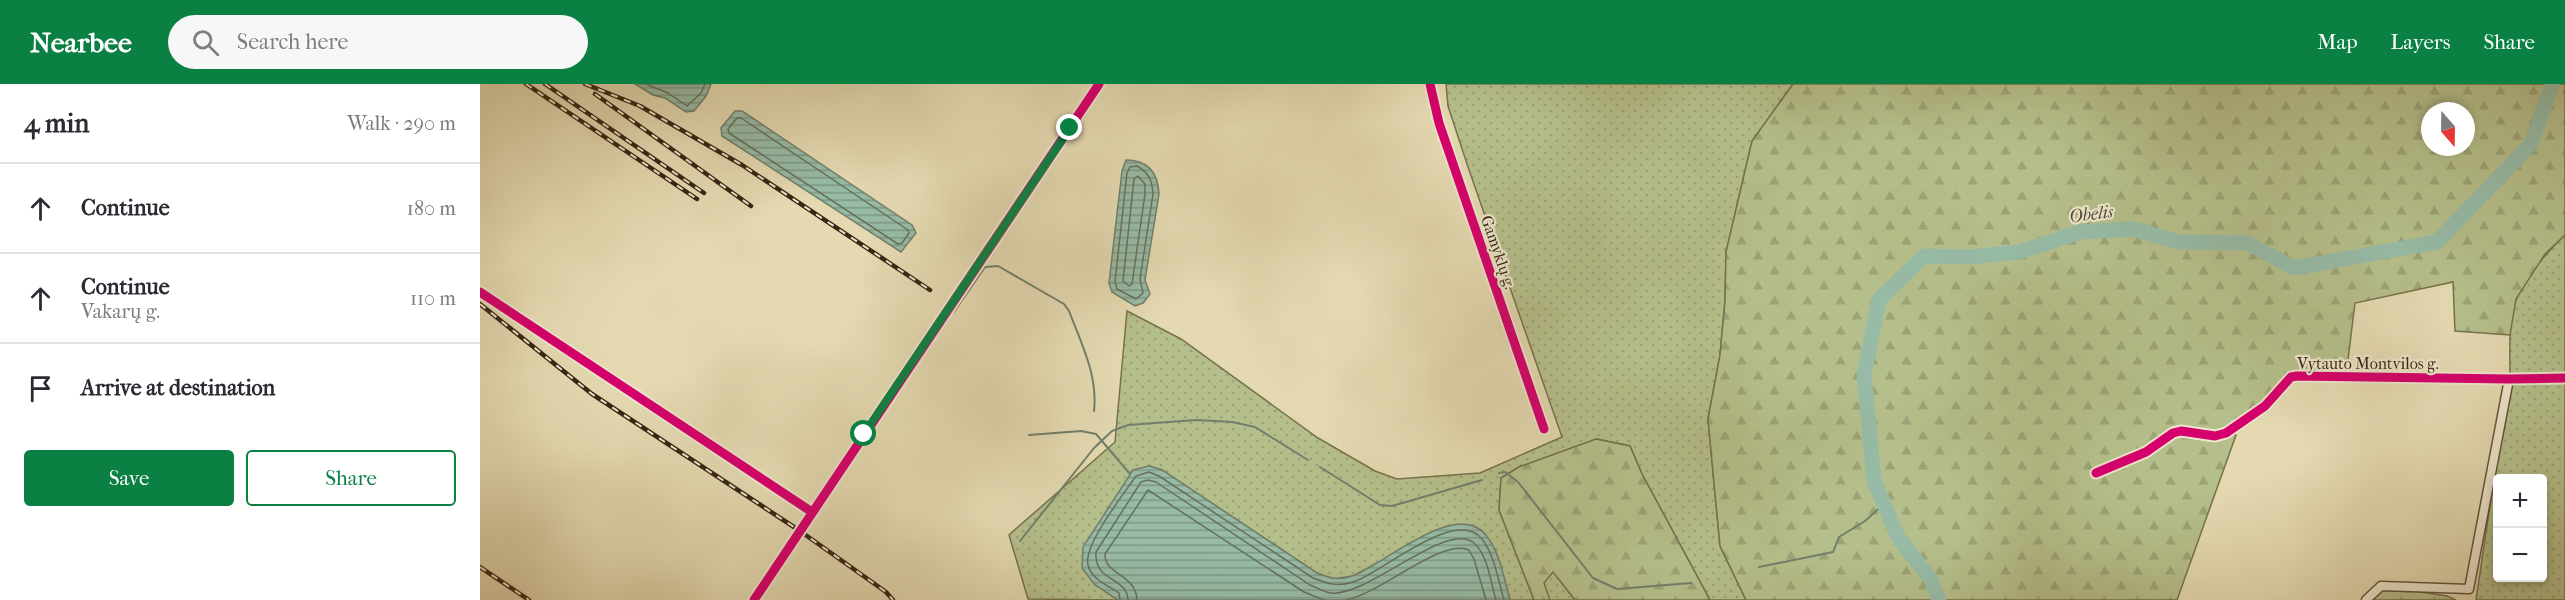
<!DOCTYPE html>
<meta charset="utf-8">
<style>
body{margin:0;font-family:"IM FELL French Canon",serif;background:#f7f7f7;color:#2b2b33}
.controls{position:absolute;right:18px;bottom:18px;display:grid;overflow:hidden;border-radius:6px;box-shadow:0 3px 9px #0003}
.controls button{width:54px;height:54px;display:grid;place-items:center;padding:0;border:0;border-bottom:2px solid #e1e1e2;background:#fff;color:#2b2b33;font:30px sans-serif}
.compass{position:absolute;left:1941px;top:18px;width:54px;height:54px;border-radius:50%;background:#fff;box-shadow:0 3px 9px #0003;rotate:160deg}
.stop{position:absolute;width:18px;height:18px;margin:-14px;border:4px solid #0b8043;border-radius:50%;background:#fff}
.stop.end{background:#0b8043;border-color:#fff;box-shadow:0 2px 6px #0008}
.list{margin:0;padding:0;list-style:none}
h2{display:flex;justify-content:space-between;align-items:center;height:78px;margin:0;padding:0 24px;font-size:26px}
h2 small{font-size:20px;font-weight:400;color:#7c7c81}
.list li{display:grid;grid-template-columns:39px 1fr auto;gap:18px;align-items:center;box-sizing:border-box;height:90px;padding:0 24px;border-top:2px solid #e1e1e2}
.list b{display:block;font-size:22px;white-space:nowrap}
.list p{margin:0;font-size:20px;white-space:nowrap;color:#7c7c81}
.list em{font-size:20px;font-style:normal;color:#7c7c81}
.actions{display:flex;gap:12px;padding:18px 24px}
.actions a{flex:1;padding:14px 0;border:2px solid #0b8043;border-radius:6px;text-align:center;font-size:21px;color:#0b8043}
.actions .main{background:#0b8043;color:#fff}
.icon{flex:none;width:33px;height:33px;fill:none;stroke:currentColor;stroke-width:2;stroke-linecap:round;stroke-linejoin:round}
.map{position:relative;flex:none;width:2085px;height:516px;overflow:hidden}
header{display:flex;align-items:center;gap:36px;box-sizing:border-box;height:84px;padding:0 30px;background:#0b8043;color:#fff}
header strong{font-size:28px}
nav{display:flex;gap:33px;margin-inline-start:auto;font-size:21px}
.search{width:420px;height:54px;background:#f7f7f7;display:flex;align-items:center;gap:15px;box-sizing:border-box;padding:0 21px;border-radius:33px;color:#7c7c81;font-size:22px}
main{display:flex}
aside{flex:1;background:#fff}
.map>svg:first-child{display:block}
.grass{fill:url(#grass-dots);stroke:#76724e;stroke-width:1.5;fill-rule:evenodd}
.forest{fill:url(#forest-firs);stroke:#76724e;stroke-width:1.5;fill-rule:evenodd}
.water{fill:url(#water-rules);stroke:#717f6b;stroke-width:1.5}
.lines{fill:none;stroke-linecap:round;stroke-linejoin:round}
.shore{stroke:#67705c;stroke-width:1.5}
.stream{stroke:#717f6b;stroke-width:2}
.river{stroke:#97bba6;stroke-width:15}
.minor-casing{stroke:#62533a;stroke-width:11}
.minor{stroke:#ede6cc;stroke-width:8}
.rail-casing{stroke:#372612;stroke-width:4.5}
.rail{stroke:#ede6cc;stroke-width:2;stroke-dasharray:7;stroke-linecap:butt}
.cycleway-casing{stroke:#ede6cc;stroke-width:13}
.cycleway{stroke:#d6006c;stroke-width:9}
.route{stroke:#0b8043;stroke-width:8}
.labels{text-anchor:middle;stroke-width:4.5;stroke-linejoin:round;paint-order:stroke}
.street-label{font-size:16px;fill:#372612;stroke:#ede6cc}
.water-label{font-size:18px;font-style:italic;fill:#4f4b37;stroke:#ede6cc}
</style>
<header>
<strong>Nearbee</strong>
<div class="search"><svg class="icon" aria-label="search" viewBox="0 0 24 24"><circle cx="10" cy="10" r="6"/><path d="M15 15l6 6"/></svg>Search here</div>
<nav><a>Map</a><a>Layers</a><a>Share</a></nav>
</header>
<main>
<aside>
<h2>4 min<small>Walk · 290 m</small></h2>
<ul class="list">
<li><svg class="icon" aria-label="ahead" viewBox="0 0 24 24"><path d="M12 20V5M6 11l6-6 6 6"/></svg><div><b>Continue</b></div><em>180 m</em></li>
<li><svg class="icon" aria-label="ahead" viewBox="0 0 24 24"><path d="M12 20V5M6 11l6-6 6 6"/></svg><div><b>Continue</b><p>Vakarų g.</p></div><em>110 m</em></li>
<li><svg class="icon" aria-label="arrive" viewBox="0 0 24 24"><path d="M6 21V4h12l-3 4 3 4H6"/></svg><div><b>Arrive at destination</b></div></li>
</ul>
<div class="actions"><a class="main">Save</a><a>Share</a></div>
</aside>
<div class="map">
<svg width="2085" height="516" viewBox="0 0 2085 516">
<defs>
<pattern id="grass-dots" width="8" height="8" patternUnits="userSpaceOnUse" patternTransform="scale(1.5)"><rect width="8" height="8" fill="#b5bf8b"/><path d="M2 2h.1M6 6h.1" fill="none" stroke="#9ca477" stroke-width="1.8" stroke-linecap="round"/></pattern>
<pattern id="forest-firs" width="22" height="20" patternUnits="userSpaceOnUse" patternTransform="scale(1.5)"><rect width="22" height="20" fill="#b5bf8b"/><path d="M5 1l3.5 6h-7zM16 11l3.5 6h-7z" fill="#9ca477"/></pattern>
<pattern id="water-rules" width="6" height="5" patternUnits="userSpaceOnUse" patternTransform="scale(1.5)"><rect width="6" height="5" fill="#97bba6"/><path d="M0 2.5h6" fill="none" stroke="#7c9886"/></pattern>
</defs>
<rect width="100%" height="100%" fill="#e4d9b1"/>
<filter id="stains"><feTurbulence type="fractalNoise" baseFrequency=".00333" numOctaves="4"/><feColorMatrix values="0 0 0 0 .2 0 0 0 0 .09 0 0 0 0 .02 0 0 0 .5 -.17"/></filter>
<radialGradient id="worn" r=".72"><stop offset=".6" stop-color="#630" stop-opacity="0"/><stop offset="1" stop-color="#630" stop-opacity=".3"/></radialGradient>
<!-- grass -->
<path class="grass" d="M 966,0 L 1313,0 L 1272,57 L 1246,168 L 1245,217 L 1240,271 L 1228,335 L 1240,462 L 1266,516 L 1230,516 L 1162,390 L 1150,362 L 1117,355 L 1039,383 L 1021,394 L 1019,426 L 1054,516 L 1030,516 L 1015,465 L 901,477 L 873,492 L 853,495 L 837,489 L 682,386 L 669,382 L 614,500 L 638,516 L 548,515 L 529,451 L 635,358 L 647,227 L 701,255 L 838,354 L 895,387 L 917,395 L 1000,389 L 1082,353 L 988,83 L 968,22 Z
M 2085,151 L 2085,516 L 1996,516 L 2030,287 C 2030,266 2028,233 2037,214 C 2048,190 2066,169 2085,151 ZM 2018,394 L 2062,394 L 2062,494 L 2018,494 Z
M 1073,487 L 1095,516 L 1070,516 L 1063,499 Z"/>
<!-- forest -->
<path class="forest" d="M 1313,0 L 2085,0 L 2085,151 L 2065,170 L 2036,215 L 2030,251 L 1975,247 L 1973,198 L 1875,219 L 1866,292 L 1817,292 L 1785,322 L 1747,349 L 1756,351 L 1697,516 L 1266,516 L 1240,462 L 1228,335 L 1240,271 L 1245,217 L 1246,168 L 1272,57 ZM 1950,27 L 1986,27 L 1986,63 L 1950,63 Z
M 1116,355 L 1150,362 L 1162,390 L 1230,516 L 1095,516 L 1073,488 L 1064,499 L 1070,516 L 1054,516 L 1019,426 L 1021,394 L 1039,383 Z
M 1901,502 L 1967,512 L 1976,516 L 1886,516 Z"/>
<!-- water -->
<path class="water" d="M 155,0 L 231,0 L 226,12 L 214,27 L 206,28 L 185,14 L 173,11 Z
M 255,27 L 262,27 L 432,141 L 436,149 L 421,168 L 242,52 L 241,44 Z
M 646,76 C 668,76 678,89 679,110 L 665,196 L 670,210 L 663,219 L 655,222 L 632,208 L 629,199 L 642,87 Z
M 669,382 L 682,386 L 837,489 C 849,494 859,497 872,492 C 902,482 976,414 1006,451 C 1020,469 1024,494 1030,516 L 638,516 L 614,500 L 602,484 L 603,463 L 653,386 Z"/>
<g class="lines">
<!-- shore -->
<path class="shore" d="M 166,0 L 188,9 L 207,22 L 221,9 L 225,0
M 257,34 L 261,34 L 428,146 L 429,149 L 422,159 L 418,160 L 249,49 L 248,45 Z
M 657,82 C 669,89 672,96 673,110 L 660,195 L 663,209 L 656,215 L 637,205 L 635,198 L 647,89 L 650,83 Z
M 658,92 L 665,100 L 665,110 L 652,200 L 649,202 L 643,197 L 654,95 Z
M 640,516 L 639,509 C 629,502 611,495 608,481 C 603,461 644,410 656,392 L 669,388 L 679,392 L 833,494 C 848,500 858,503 873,498 C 901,490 975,422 1002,455 C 1015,472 1018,496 1024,516
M 648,516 C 647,492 614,499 616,468 L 661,398 L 668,396 L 676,398 L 830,501 C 836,503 844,508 851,509 C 889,513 968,434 995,460 C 1008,472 1011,500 1016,516
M 657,516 C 656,490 624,491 625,470 L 668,406 L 824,508 L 844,516
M 866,516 C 900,510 961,454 989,466 L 994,475 L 1006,516"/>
<!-- stream -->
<path class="stream" d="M 474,228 L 505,183 L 518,182 L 584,220 L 589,227 C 601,259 618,291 614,327
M 549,351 L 601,347 L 616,350 L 650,390
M 840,383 L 900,421 L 912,422 L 1002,396
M 1019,389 L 1025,388 L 1038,398 L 1113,494 L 1137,505 L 1211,499
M 540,457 L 614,364 L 632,347 L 648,341 L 716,336 L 752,338 L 775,343 L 828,376
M 1279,483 L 1353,468 L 1359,453 L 1385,437 L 1404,420"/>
<!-- river -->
<path class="river" d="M 1459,516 L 1451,496 L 1418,453 L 1394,397 L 1384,291 L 1399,216 L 1444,172 L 1489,173 L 1539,168 L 1600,148 L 1654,145 L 1698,158 L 1767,159 L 1814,184 L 1957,158 L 2051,60 L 2072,0"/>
<defs>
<path id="minor" d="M 950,0 L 959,39 L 1064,345
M 0,208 L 332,428
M 1616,389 L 1666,368 L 1693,349 L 1701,347 L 1735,352 L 1746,349 L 1785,322 L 1811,293 L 1817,292 L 2029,295 L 2085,294
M 274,516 L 619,0
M 1886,516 L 1901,502 L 1989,505 L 2029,295"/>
</defs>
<!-- minor casing -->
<use href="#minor" class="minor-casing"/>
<!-- minor -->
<use href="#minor" class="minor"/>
<defs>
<path id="rail" d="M 46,0 L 217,115
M 65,0 L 224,109
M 105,0 L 160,22 L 262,81 L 450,206
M 115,10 L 271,122
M 0,220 L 112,310 L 320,447 L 406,508 L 413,516
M 0,483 L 49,516"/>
</defs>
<!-- rail casing -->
<use href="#rail" class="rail-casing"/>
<!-- rail -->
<use href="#rail" class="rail"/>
<defs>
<path id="cycleway" d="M 950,0 L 959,39 L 1064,345
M 0,208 L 332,428
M 1616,389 L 1666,368 L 1693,349 L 1701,347 L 1735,352 L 1746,349 L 1785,322 L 1811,293 L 1817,292 L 2029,295 L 2085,294
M 274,516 L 619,0"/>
</defs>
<!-- cycleway casing -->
<use href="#cycleway" class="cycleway-casing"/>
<!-- cycleway -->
<use href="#cycleway" class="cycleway"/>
</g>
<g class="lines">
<!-- route -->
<path class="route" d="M 384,350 L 590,44"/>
</g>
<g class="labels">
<!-- street labels -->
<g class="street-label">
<text transform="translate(1019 168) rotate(71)" y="6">Gamyklų g.</text>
<text x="1888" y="285">Vytauto Montvilos g.</text>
</g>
<!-- water labels -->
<g class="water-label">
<text transform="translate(1611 130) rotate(-8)" y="6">Obelis</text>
</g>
</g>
<rect width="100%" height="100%" filter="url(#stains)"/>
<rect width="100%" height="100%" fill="url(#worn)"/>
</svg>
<div class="controls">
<button>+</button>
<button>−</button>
</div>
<svg class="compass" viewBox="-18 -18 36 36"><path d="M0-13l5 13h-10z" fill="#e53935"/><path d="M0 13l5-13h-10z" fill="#7c7c81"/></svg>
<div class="stop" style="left:384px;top:350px"></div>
<div class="stop end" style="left:590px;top:44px"></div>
</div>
</main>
